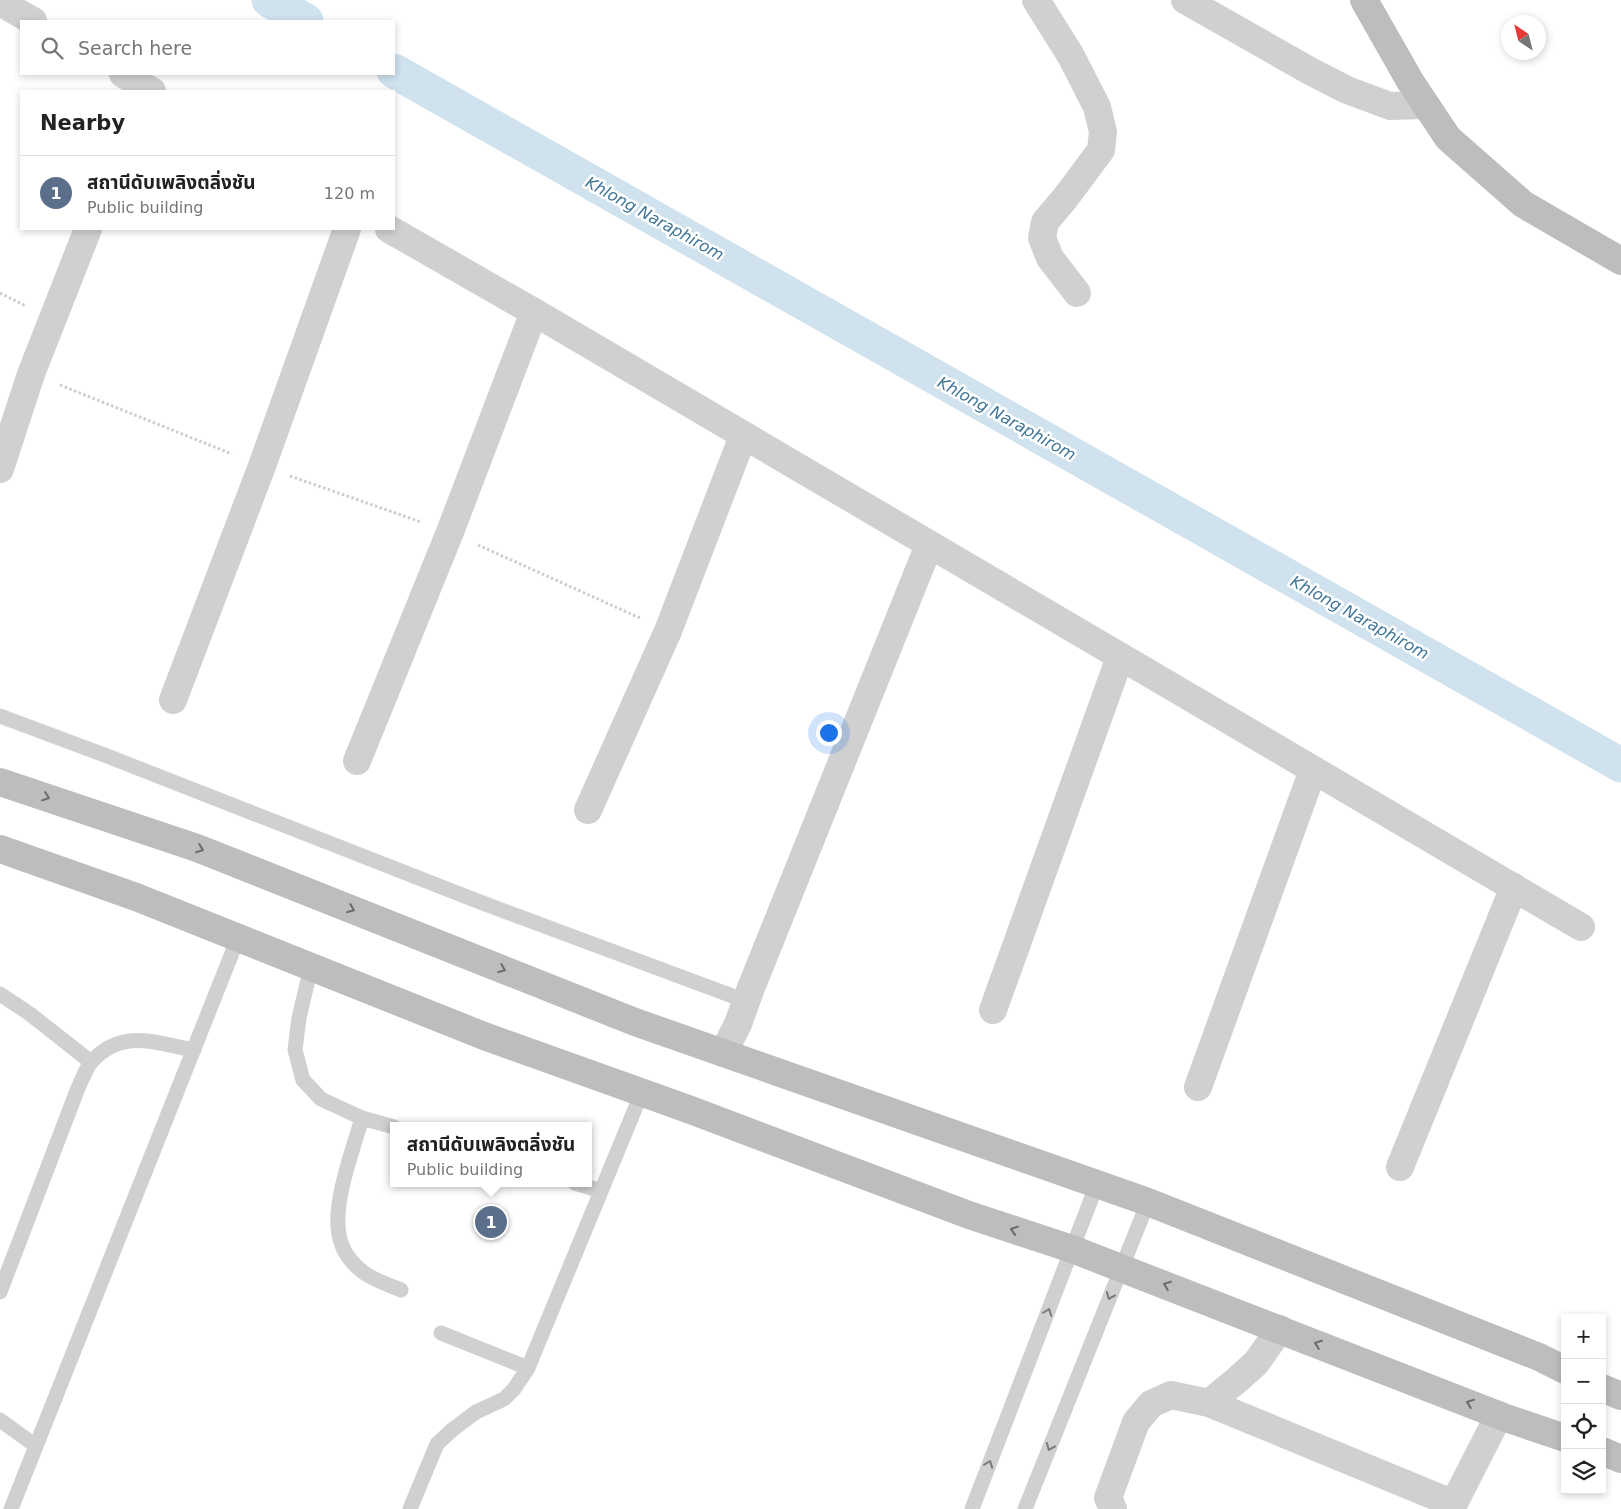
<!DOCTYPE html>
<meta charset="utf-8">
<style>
body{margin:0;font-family:"DejaVu Sans","Noto Sans Thai",sans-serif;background:#f2f2f2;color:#222}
.controls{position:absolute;right:15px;bottom:15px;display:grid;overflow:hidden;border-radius:0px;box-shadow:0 2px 8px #0003}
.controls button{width:45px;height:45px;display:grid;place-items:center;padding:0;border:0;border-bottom:1px solid #e0e0e0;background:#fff;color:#222;font:25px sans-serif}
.compass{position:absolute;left:1501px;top:15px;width:45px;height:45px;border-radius:50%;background:#fff;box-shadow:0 2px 8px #0003;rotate:325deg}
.you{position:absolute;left:828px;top:732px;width:18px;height:18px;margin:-12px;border:4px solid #fff;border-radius:50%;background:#1a73e8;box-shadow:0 0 0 8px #1a73e833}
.badge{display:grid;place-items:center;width:32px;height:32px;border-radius:50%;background:#e63946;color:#fff;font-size:16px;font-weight:700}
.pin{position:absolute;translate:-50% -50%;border:2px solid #fff;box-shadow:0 1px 5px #0006}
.popup{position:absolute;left:390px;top:1122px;width:202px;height:65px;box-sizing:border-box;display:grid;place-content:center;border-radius:0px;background:#fff;filter:drop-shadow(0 1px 4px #0005);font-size:16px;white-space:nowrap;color:#767676}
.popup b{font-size:19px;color:#222}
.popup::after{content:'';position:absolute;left:50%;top:100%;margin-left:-10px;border:10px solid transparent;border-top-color:#fff}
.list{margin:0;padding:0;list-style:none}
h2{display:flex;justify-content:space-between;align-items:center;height:65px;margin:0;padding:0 20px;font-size:21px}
h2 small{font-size:16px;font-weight:400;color:#767676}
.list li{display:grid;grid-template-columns:32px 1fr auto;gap:15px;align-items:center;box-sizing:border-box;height:75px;padding:0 20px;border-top:1px solid #e0e0e0}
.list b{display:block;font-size:19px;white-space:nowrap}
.list p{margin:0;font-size:16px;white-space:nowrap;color:#767676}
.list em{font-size:16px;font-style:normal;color:#767676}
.icon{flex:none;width:28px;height:28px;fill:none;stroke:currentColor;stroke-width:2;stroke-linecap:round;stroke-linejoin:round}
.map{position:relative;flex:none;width:1621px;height:1509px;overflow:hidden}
.search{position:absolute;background:#fff;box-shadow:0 2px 8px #0003;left:20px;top:20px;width:375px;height:55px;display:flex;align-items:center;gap:12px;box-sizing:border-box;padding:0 18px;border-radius:0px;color:#767676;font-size:19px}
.panel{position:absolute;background:#fff;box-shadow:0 2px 8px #0003;left:20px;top:90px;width:375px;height:140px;border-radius:0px}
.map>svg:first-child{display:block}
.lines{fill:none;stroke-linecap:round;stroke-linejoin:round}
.canal{stroke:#cfe2ee;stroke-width:35}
.path{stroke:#cdcdcd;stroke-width:3;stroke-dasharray:2.5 2.5;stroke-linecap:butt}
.lane{stroke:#d0d0d0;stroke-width:15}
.street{stroke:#d0d0d0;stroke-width:28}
.secondary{stroke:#bdbdbd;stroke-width:28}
.oneway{stroke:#6a6a6a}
.oneway2{stroke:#7a7a7a}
.labels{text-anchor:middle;stroke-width:5;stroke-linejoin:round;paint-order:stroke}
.water-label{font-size:16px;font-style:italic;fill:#3f7597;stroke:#fff}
</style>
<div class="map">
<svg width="1621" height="1509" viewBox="0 0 1621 1509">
<rect width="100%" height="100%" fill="#fff"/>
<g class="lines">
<!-- canal -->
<path class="canal" d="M 269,0 L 306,21
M 394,71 L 1621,765"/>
<!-- path -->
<path class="path" d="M 0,293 L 26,306
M 60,385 L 232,454
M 290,476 L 421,522
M 478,545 L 640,618"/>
<!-- lane -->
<path class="lane" d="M 0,716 L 107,756 L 480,902 L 746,1001
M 311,967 L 299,1018 L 295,1050 L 303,1080 L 321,1099 L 362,1118 C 353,1151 328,1212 342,1245 C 345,1255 355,1266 363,1272 C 373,1280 389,1285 401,1290
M 0,994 L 30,1014 L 91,1062
M 362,1118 L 394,1127
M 575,1183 L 601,1191
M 0,1292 L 78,1088 C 82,1080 86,1068 92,1061 C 123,1028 155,1043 194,1050
M 441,1333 L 528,1368
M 0,1420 L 36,1446
M 11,1509 L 238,938
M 410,1509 L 437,1444 L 452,1430 L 476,1412 L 504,1399 L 514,1389 L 528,1368 L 642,1092
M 972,1509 L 1097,1184
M 1025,1509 L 1148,1202"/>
<!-- street -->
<path class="street" d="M 1036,0 L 1071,56 L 1097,107 L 1103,132 L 1101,150 L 1066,197 L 1045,222 L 1042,238 L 1050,258 L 1077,293
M 1185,0 L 1310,71 L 1347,90 L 1390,106 L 1425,105
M 0,2 L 33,21
M 123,74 L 152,91
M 389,229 L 534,312 L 1581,927
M 0,469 L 31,374 L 88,229
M 173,700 L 262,466 L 347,229
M 357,761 L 450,532 L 534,312
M 588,810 L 668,631 L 743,436
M 993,1010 L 1120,657
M 723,1053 L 738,1024 L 751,988 L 929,545
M 1198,1087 L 1313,770
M 1400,1167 L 1514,887
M 1209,1403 L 1454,1504
M 1113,1509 L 1108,1498 L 1136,1422 L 1151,1404 L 1171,1395 L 1209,1403 L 1237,1380 L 1256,1363 L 1280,1329
M 1451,1509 L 1499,1415"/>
<!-- secondary -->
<path class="secondary" d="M 1364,0 L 1410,81 L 1448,138 L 1523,204 L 1621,261
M 0,782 L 197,848 L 635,1022 L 1148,1202 L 1539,1357 L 1565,1370
M 0,849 L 136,897 L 484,1036 L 688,1109 L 969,1215 L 1072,1249 L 1506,1418 L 1565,1438
M 1602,1388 L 1621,1396
M 1602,1451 L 1621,1459"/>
</g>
<!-- one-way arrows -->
<defs><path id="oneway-chevron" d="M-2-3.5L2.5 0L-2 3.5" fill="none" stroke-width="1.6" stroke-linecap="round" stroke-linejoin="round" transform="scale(1.25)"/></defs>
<g class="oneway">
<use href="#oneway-chevron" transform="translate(46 797) rotate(19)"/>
<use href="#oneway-chevron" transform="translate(200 849) rotate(21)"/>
<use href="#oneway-chevron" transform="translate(351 909) rotate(22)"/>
<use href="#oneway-chevron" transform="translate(502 969) rotate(22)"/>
<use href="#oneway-chevron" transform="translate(1014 1230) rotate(-162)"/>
<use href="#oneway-chevron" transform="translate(1167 1285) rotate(-159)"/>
<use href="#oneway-chevron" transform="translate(1318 1344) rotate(-159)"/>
<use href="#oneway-chevron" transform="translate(1470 1403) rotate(-159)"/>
</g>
<g class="oneway2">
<use href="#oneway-chevron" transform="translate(1110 1296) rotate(112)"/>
<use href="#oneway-chevron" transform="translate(1048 1312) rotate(-69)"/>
<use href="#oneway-chevron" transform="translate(1050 1447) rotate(112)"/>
<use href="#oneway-chevron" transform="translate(989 1464) rotate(-69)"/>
</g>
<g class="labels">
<!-- water labels -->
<g class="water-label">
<text transform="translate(655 218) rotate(29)" y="6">Khlong Naraphirom</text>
<text transform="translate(1007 418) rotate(29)" y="6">Khlong Naraphirom</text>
<text transform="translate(1360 617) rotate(29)" y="6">Khlong Naraphirom</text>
</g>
</g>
</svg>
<div class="controls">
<button>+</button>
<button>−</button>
<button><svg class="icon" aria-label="locate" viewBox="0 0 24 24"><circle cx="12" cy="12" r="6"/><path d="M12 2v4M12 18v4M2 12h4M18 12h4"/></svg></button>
<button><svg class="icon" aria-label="layers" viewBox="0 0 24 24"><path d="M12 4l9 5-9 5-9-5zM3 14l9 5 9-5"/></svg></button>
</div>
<svg class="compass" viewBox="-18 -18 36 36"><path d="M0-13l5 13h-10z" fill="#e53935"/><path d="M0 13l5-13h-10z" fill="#767676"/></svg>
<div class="you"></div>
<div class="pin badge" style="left:491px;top:1222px;background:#5c6f8a">1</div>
<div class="popup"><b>สถานีดับเพลิงตลิ่งชัน</b>Public building</div>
<div class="search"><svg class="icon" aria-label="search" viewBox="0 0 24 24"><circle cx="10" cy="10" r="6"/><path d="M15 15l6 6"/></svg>Search here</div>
<section class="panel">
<h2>Nearby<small></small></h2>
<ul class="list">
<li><span class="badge" style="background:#5c6f8a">1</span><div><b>สถานีดับเพลิงตลิ่งชัน</b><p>Public building</p></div><em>120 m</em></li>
</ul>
</section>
</div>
